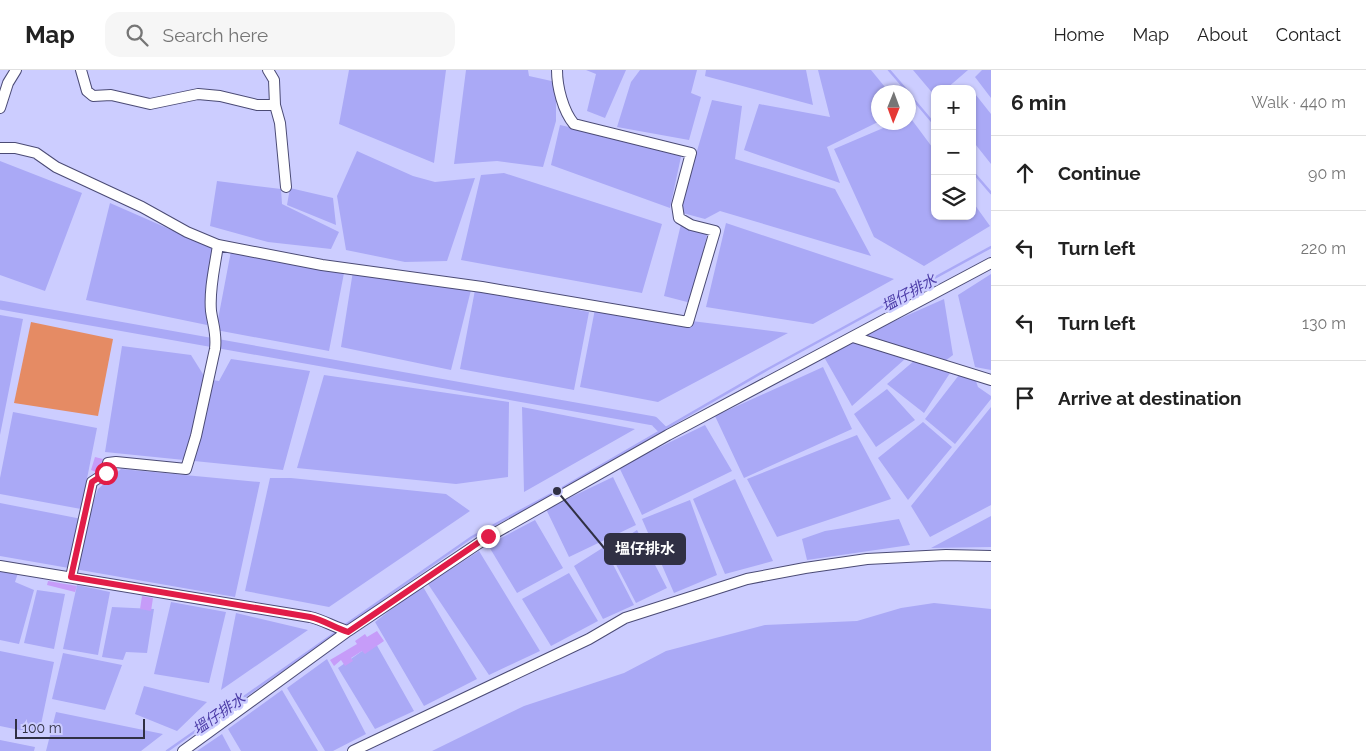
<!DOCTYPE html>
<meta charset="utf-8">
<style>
body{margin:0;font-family:Raleway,"Noto Sans TC",sans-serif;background:#f6f6f6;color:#222}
.controls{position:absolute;right:15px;top:15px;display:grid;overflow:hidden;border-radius:10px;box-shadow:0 1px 4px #0004}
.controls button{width:45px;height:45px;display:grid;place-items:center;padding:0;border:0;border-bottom:1px solid #e0e0e0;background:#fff;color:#222;font:25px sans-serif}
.compass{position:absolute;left:871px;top:15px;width:45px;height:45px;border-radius:50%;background:#fff;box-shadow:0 1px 4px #0004;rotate:181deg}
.scale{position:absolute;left:15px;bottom:12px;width:130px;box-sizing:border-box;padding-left:5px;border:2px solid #303044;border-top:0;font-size:14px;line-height:18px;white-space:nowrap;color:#303044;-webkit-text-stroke:4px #cccdff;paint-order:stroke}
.stop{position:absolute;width:15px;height:15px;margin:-11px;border:4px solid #e11d48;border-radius:50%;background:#fff}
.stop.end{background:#e11d48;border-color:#fff;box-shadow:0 1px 5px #0008}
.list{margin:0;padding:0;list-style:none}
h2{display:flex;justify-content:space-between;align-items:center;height:65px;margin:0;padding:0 20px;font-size:21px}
h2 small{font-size:16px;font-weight:400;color:#767676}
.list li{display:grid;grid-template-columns:32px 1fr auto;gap:15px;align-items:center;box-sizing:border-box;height:75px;padding:0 20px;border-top:1px solid #e0e0e0}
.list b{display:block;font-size:19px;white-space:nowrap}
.list em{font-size:16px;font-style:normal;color:#767676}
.icon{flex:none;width:28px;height:28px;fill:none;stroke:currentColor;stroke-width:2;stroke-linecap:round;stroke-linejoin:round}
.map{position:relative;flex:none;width:991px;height:681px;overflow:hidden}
header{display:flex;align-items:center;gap:30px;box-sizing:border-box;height:70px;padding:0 25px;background:#fff;border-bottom:1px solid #e0e0e0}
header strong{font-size:24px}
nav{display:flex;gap:28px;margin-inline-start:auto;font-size:18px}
.search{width:350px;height:45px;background:#f6f6f6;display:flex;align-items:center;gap:12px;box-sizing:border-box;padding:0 18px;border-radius:15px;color:#767676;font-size:19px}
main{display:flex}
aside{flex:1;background:#fff}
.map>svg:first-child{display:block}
.green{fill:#e58b64}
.water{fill:#aaa9f6}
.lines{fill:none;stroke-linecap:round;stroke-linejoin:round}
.stream{stroke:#aaa9f6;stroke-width:2.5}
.canal{stroke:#aaa9f6;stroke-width:9}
.building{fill:#c69cf9}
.minor-casing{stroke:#4b4b75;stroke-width:12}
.minor{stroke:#fff;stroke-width:10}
.route{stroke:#e11d48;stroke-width:6}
.labels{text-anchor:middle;stroke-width:5;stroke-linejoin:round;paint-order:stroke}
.water-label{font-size:15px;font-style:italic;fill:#4c3ca8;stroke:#cccdff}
.leader{fill:none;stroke:#303044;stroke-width:2}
.callout-dot{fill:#303044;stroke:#cccdff;stroke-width:2}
.callout{fill:#303044;stroke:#303044;stroke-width:2}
.callout-label{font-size:15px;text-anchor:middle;font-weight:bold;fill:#fff}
</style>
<header>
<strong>Map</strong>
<div class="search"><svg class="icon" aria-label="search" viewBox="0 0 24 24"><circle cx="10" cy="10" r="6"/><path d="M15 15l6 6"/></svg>Search here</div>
<nav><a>Home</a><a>Map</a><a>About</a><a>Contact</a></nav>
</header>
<main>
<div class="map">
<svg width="991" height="681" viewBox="0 0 991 681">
<rect width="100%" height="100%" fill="#cccdff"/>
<!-- green -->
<path class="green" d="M 31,252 L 113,269 L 98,346 L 14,333 Z"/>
<!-- water -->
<path class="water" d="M 349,0 L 446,0 L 434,93 L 339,54 Z
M 466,0 L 528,0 L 529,6 L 556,12 L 556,51 L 543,97 L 497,91 L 454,94 Z
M 586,0 L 626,0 L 605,48 L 587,41 L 596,4 Z
M 640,0 L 697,0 L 691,23 L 701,27 L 689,70 L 617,57 L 631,12 Z
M 706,0 L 806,0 L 813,35 L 705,6 Z
M 818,0 L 871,0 L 889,22 L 878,22 L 878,52 L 827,77 L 840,113 L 744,80 L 759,34 L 830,47 Z
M 913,0 L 968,0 L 946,19 L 935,19 L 935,26 Z
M 982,0 L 991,0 L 991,28 L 975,7 Z
M 972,20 L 991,44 L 991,94 L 972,70 Z
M 712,30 L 742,36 L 735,89 L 835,119 L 871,186 L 720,141 L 705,149 L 679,142 Z
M 909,46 L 935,81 L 935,146 L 972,146 L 972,131 L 990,156 L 924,196 L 874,167 L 834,79 L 895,53 L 908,52 Z
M 560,55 L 682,82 L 670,138 L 551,95 Z
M 357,81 L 413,106 L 435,112 L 475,108 L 447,191 L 405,192 L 346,180 L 337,126 Z
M 0,91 L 82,123 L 45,221 L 0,205 Z
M 504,103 L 662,154 L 642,223 L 461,190 L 481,105 Z
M 217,111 L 281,119 L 282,134 L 339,162 L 331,179 L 268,172 L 210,156 Z
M 290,118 L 333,128 L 336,155 L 287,135 Z
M 110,133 L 215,179 L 207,255 L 86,230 Z
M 726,153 L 894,209 L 813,254 L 706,237 Z
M 681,154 L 708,161 L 691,233 L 664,226 Z
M 231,181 L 344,203 L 329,281 L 216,260 Z
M 353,201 L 471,220 L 451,300 L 341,277 Z
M 991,204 L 991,300 L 975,297 L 958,225 Z
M 475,220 L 589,242 L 574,320 L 460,299 Z
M 944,229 L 953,285 L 945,291 L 863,267 L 863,265 Z
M 595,239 L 788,263 L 658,332 L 580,317 Z
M 0,245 L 23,249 L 0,365 Z
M 853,272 L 905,289 L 852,336 L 824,287 Z
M 122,276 L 191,285 L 206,309 L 219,311 L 231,289 L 310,301 L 283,400 L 105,382 Z
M 915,290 L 950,303 L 924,343 L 887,314 Z
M 823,297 L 852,359 L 744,408 L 715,346 Z
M 324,305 L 509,332 L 508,407 L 456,414 L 297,398 Z
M 959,305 L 976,311 L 978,317 L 991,326 L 991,329 L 955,374 L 925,349 Z
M 887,319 L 915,350 L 876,377 L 854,344 Z
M 522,337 L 635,359 L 524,422 Z
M 991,337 L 991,435 L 930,467 L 911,436 Z
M 13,342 L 97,358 L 81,439 L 0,424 L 0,408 Z
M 923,352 L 952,377 L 908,430 L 878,388 Z
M 705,355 L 732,401 L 642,445 L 619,397 Z
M 857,365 L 891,429 L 777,467 L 747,409 Z
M 121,399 L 260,412 L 235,527 L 0,486 L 0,433 L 87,450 L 98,419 Z
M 613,407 L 636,455 L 569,487 L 546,439 Z
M 270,408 L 291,408 L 446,424 L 470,441 L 329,537 L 245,521 Z
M 735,409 L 773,491 L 725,504 L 693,429 Z
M 690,430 L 717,505 L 674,523 L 642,449 Z
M 991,446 L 991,477 L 931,478 Z
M 899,449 L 910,475 L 807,490 L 802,469 L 825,461 Z
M 535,450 L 563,498 L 517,523 L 488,475 Z
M 637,460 L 667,518 L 636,533 L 608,479 Z
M 604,477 L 634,535 L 603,549 L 574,496 Z
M 479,481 L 540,581 L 489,605 L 428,514 Z
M 0,500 L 18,503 L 15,512 L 34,520 L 19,574 L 0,570 Z
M 569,503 L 598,551 L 551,576 L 522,529 Z
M 77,515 L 110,522 L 98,585 L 63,579 Z
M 422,515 L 477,609 L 424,636 L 375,552 Z
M 37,520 L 65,524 L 54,579 L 24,573 Z
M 171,532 L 226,542 L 209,613 L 154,604 Z
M 934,533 L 991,539 L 991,681 L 432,681 L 524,636 L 624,603 L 666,581 L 765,555 L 857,551 L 901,538 Z
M 112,537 L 154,539 L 147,583 L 126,582 L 123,590 L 102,587 Z
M 236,543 L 308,560 L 221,620 Z
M 375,572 L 414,641 L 375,659 L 338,598 Z
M 0,581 L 54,592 L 39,664 L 0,656 Z
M 63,583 L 122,595 L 105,640 L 52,629 Z
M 327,589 L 366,664 L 333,681 L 325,681 L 287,618 Z
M 144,616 L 207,632 L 177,661 L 135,644 Z
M 282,620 L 318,681 L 241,681 L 228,659 Z
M 56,642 L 163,664 L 141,681 L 46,681 Z
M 222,664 L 231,681 L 197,681 Z
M 0,670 L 35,677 L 34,681 L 0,681 Z"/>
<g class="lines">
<!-- stream -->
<path class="stream" d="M 889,0 L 908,22
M 908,23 L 935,55
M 972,101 L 991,123
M 344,556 L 472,467 L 557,421 L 768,299 L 991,177
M 167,681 L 338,561"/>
<!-- canal -->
<path class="canal" d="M 0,235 L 654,351 L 663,360"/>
</g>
<!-- building -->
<path class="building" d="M 95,387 L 103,389 L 100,399 L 96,402 L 91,400 Z
M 48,511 L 77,516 L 75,522 L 47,515 Z
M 142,526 L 153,528 L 151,541 L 140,539 Z
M 377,561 L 384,571 L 365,584 L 362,581 L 351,588 L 353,591 L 345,596 L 341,590 L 334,596 L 330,590 L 357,574 L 355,571 L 365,564 L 367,567 Z"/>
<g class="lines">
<defs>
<path id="minor" d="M 81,0 L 87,21 L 93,26 L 111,25 L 150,34 L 198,24 L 220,26 L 257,35 L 275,35
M 268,0 L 274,10 L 275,35 L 280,53 L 286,117
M 0,38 L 8,13 L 16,0
M 0,78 L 15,78 L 36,83 L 56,97 L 142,137 L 187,162 L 218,175 L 322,195 L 482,217 L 688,252 L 715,161 L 691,155 L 679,148 L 677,135 L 691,83 L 574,54 C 563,41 557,17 557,0
M 853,267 L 991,310
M 0,496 L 310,547 C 324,550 335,558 348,561
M 71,507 L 92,412 L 106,403 L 108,393 L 116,392 L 186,399 L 196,366 L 215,279 C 217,264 213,255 211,241 C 209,219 215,196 218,175
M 183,681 L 348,561 L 488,467 L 668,365 L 991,193
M 353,681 L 589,569 L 625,548 L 747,509 L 805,498 L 867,489 L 946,485 L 991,486"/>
</defs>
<!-- minor casing -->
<use href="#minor" class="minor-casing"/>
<!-- minor -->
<use href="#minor" class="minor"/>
</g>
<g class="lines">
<!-- route -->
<path class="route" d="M 106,403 L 92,412 L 71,507 L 310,547 C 324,550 335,558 348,562 L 488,466"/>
</g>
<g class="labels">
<!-- water labels -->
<g class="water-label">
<text transform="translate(909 223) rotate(-29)" y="5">塭仔排水</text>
<text transform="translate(219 644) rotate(-35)" y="5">塭仔排水</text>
</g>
</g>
<!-- callouts -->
<path class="leader" d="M557 421L605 479"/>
<circle class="callout-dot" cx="557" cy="421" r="5"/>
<rect class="callout" x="605" y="464" width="80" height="30" rx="5"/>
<g class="callout-label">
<text x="645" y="484">塭仔排水</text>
</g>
</svg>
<div class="controls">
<button>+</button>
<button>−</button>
<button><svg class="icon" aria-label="layers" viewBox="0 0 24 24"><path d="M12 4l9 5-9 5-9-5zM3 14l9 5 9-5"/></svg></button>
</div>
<svg class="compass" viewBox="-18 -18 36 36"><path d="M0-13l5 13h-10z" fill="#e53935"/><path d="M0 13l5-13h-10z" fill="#767676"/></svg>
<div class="scale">100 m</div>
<div class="stop" style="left:106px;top:403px"></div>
<div class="stop end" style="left:488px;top:466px"></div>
</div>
<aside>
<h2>6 min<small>Walk · 440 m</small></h2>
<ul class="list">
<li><svg class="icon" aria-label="ahead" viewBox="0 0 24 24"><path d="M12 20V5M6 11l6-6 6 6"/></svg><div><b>Continue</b></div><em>90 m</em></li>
<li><svg class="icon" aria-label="left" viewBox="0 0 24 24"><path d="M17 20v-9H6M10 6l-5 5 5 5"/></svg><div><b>Turn left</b></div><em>220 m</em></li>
<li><svg class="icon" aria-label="left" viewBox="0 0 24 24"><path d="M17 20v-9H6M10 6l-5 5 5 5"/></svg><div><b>Turn left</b></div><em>130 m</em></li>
<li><svg class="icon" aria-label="arrive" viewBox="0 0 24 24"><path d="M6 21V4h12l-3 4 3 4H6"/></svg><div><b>Arrive at destination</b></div></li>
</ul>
</aside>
</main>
